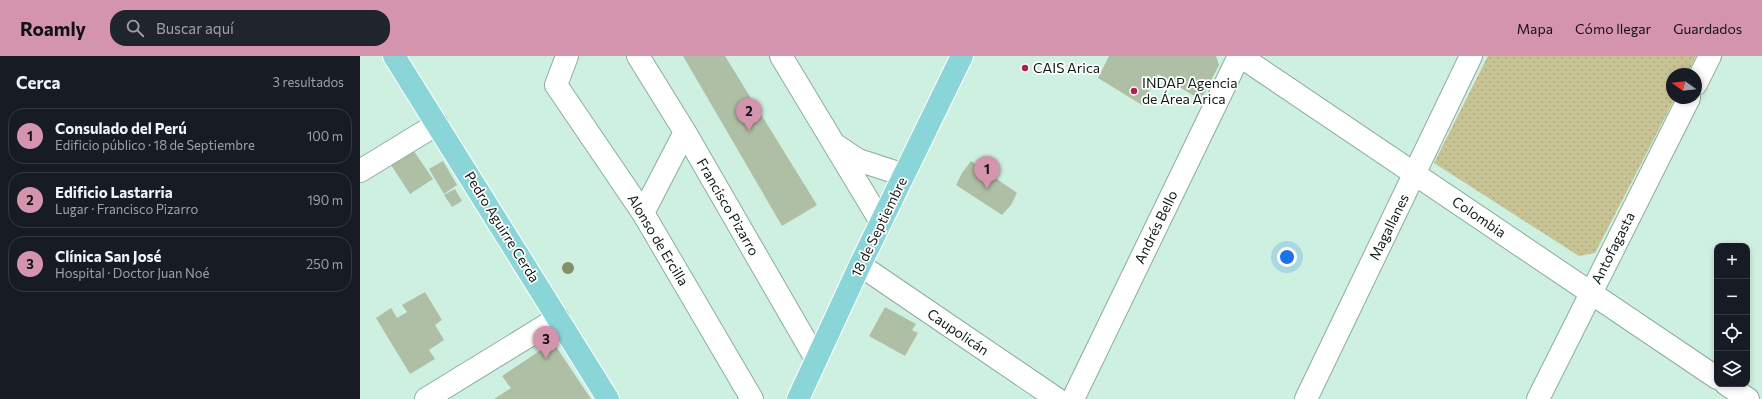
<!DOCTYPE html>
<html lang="es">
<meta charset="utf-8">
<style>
body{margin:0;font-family:Commissioner,sans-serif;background:#20242c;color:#f1f3f6}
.controls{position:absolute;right:12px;bottom:12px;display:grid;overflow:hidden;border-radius:8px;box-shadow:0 2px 6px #0003}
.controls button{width:36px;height:36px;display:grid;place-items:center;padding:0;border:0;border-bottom:1px solid #363941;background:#171b24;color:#f1f3f6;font:20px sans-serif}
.compass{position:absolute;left:1306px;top:12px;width:36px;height:36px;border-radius:50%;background:#171b24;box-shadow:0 2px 6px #0003;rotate:285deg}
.you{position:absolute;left:927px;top:201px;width:14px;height:14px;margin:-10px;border:3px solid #fff;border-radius:50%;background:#1a73e8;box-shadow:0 0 0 6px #1a73e833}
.badge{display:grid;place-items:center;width:26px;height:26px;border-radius:50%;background:#d494ad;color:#111;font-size:13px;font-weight:700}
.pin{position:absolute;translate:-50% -33px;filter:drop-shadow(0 1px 2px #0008)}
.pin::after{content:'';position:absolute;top:21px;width:14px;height:12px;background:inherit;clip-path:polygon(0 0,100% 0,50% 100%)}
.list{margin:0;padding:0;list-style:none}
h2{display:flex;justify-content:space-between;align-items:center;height:52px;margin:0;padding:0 16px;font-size:17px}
h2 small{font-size:13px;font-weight:400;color:#9ea1a6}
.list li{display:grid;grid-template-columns:26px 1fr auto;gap:12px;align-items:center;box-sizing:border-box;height:56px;margin:0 8px 8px;padding:0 8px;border:1px solid #363941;border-radius:16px}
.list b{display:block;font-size:15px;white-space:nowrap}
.list p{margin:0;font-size:13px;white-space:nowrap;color:#9ea1a6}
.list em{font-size:13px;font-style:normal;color:#9ea1a6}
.icon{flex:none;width:22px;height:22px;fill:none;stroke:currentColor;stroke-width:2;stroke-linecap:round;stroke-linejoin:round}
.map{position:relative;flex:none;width:1402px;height:343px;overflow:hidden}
header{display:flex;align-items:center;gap:24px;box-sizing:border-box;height:56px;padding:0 20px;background:#d494ad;color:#111}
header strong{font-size:19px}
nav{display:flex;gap:22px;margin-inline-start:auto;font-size:14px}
.search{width:280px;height:36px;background:#20242c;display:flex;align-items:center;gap:10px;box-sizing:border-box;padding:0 14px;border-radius:16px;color:#9ea1a6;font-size:15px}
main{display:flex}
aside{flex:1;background:#171b24}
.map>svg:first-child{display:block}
.park{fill:url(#park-dots)}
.building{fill:#aebfa5}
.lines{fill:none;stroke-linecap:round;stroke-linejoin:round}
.minor-casing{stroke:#8cac9e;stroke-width:24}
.major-casing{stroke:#fff;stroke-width:24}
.minor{stroke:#fff;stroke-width:22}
.major{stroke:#8ad5d8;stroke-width:22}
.tree{fill:#849067}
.poi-dot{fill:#b02053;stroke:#fff;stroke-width:1.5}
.labels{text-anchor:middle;stroke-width:3.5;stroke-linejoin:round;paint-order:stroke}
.poi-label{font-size:14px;fill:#0f1b16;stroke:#fff;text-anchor:start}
.street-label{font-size:14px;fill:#0f1b16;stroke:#fff}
</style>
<header>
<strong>Roamly</strong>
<div class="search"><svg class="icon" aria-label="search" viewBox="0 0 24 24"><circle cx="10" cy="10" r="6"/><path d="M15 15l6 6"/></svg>Buscar aquí</div>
<nav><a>Mapa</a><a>Cómo llegar</a><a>Guardados</a></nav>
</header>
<main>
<aside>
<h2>Cerca<small>3 resultados</small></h2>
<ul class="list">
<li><span class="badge">1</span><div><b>Consulado del Perú</b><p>Edificio público · 18 de Septiembre</p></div><em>100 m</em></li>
<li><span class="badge">2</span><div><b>Edificio Lastarria</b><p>Lugar · Francisco Pizarro</p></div><em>190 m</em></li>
<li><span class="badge">3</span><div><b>Clínica San José</b><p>Hospital · Doctor Juan Noé</p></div><em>250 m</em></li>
</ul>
</aside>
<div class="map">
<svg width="1402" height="343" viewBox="0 0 1402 343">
<defs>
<pattern id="park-dots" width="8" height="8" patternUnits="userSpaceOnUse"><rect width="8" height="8" fill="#c8c394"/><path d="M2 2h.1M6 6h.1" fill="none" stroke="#aba77f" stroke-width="1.8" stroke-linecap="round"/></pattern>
</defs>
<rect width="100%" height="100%" fill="#cef0e1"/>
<!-- park -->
<path class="park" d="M 1128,0 L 1336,0 L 1327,18 L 1312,18 L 1312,42 L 1315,42 L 1235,197 L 1219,200 L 1074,107 Z"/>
<!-- building -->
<path class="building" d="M 323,0 L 365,0 L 457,149 L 422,170 Z
M 749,0 L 856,0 L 859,9 L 841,44 L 798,18 L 782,49 L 738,22 Z
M 51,91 L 73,123 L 50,138 L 29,106 Z
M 83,105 L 97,129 L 84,138 L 69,113 Z
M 611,105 L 657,137 L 651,149 L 642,159 L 596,129 L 602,117 Z
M 95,133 L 102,145 L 92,151 L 84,139 Z
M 65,236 L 82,264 L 75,269 L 84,284 L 69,294 L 75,303 L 50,318 L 16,262 L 31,252 L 37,262 L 47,256 L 42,249 Z
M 525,251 L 556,268 L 552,274 L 558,277 L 545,300 L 509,280 Z
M 193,286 L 231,343 L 134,343 L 151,332 L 142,320 Z"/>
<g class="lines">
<defs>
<path id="minor" d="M 207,0 L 196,29 L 283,157 L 392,343
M 278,0 L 325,76 L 456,303
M 421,0 L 521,166
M 880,0 L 1357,322
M 1336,28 L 1350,0
M 477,90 L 498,104 L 544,119
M 0,115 L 77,68
M 283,157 L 325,76
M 500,209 L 697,343
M 1366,328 L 1388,343
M 66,343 L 198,262
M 713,343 L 879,0
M 946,343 L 1111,0
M 1178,343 L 1329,42"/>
<path id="major" d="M 34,0 L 248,343
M 438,343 L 500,209 L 602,0"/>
</defs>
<!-- minor casing -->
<use href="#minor" class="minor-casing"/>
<!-- major casing -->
<use href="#major" class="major-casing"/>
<!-- minor -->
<use href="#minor" class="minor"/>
<!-- major -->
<use href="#major" class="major"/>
</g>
<!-- trees -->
<circle class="tree" cx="208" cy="212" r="6"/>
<!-- markers -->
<g class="poi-dot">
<circle cx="665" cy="12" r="4"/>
<circle cx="774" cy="35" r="4"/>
</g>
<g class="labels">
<!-- poi labels -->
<g class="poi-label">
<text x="673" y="17">CAIS Arica</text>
<text x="782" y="32">INDAP Agencia<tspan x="782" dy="16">de Área Arica</tspan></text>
</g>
<!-- street labels -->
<g class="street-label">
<text transform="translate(368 151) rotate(60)" y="5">Francisco Pizarro</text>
<text transform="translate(1119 161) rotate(34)" y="5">Colombia</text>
<text transform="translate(142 171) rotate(58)" y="5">Pedro Aguirre Cerda</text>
<text transform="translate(519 171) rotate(-64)" y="5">18 de Septiembre</text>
<text transform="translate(796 171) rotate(-64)" y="5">Andrés Bello</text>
<text transform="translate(1029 171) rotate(-64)" y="5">Magallanes</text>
<text transform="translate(298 184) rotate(59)" y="5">Alonso de Ercilla</text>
<text transform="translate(1253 192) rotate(-63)" y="5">Antofagasta</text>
<text transform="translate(598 276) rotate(34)" y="5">Caupolicán</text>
</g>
</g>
</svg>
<div class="controls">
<button>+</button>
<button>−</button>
<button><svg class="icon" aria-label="locate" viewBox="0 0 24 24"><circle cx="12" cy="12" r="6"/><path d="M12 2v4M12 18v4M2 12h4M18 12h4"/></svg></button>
<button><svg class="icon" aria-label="layers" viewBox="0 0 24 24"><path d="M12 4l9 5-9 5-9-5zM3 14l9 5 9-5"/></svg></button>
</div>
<svg class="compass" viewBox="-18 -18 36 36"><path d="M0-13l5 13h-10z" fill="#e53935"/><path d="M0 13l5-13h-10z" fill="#9ea1a6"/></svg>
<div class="you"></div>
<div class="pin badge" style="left:627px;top:133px">1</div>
<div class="pin badge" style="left:389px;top:75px">2</div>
<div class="pin badge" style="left:186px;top:303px">3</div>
</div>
</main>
